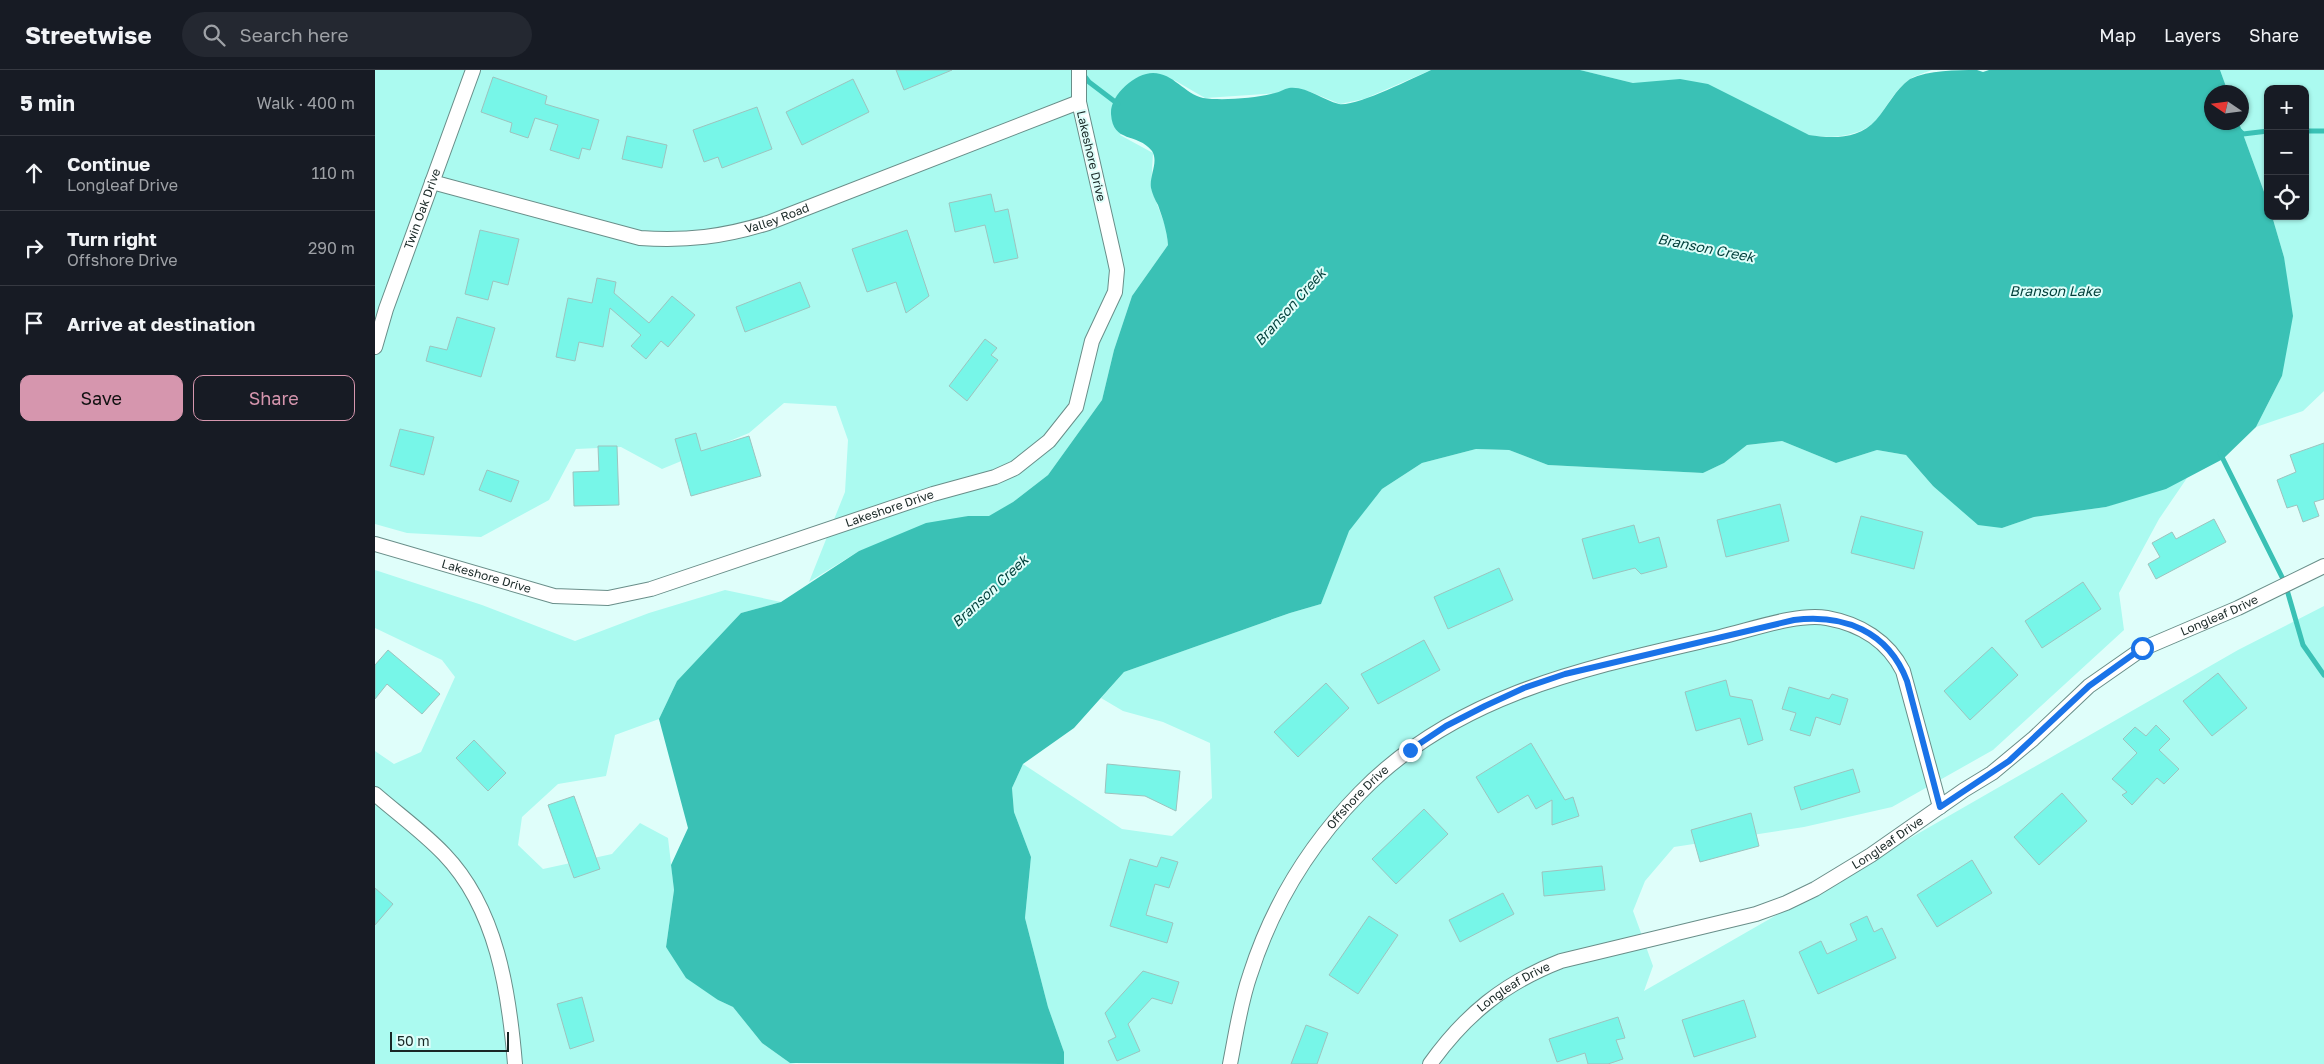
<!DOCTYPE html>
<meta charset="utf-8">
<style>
body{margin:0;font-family:"Golos Text",sans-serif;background:#242831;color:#f1f3f6}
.controls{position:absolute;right:15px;top:15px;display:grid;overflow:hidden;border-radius:10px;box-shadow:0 1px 4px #0004}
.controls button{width:45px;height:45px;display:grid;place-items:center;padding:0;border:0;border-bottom:1px solid #363941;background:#171b24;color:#f1f3f6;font:25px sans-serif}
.compass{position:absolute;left:1829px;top:15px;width:45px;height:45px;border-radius:50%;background:#171b24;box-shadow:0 1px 4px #0004;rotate:283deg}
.scale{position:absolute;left:15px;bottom:12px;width:119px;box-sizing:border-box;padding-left:5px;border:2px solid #182725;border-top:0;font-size:14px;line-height:18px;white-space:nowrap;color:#182725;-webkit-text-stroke:4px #dffefa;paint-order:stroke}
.stop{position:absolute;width:15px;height:15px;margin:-11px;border:4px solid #1a73e8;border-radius:50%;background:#fff}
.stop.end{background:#1a73e8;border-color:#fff;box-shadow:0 1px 5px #0008}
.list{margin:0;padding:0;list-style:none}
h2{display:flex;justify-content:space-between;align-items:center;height:65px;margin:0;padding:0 20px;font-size:21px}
h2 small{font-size:16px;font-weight:400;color:#9ea1a6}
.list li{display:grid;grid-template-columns:32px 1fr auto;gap:15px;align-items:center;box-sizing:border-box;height:75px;padding:0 20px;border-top:1px solid #363941}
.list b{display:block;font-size:19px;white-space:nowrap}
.list p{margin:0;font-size:16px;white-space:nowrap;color:#9ea1a6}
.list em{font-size:16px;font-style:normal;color:#9ea1a6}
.actions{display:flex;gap:10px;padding:15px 20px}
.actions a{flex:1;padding:11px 0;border:1px solid #d696ae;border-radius:10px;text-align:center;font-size:18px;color:#d696ae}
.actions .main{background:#d696ae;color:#111}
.icon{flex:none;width:28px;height:28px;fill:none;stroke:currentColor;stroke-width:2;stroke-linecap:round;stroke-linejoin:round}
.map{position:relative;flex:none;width:1949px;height:994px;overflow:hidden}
header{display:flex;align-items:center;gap:30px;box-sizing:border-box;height:70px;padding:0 25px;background:#171b24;border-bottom:1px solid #363941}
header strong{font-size:24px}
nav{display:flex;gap:28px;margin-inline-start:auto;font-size:18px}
.search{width:350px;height:45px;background:#242831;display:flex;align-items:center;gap:12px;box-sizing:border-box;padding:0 18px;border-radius:28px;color:#9ea1a6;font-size:19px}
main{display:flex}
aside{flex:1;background:#171b24}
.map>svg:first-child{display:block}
.green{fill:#abfaf0}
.water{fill:#3ac1b5}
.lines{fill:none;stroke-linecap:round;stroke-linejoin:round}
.stream{stroke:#3ac1b5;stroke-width:5}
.building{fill:#77f6e8;stroke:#9dc3be}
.minor-casing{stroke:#698e89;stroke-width:16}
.minor{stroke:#fff;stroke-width:14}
.route{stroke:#1a73e8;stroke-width:6}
.labels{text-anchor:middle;stroke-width:4;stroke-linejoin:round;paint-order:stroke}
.street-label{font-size:12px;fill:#182725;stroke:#dffefa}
.water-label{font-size:14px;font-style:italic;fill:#003f3a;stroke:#dffefa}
</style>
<header>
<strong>Streetwise</strong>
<div class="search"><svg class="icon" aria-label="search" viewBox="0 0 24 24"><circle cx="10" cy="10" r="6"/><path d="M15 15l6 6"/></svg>Search here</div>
<nav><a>Map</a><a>Layers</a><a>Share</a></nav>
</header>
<main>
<aside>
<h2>5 min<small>Walk · 400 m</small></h2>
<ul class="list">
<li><svg class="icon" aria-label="ahead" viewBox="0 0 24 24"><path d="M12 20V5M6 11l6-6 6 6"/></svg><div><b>Continue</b><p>Longleaf Drive</p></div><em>110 m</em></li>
<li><svg class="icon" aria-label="right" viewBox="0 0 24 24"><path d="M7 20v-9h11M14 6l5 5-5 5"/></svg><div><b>Turn right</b><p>Offshore Drive</p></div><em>290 m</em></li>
<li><svg class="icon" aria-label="arrive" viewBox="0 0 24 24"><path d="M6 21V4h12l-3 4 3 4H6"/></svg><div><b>Arrive at destination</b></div></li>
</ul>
<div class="actions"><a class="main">Save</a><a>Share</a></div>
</aside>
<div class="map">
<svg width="1949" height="994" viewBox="0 0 1949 994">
<rect width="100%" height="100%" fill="#dffefa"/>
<!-- green -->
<path class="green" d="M 0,0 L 1056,0 L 989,29 L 965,34 L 933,21 L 830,28 L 799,10 L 745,65 L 778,83 L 776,118 L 791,158 L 793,175 L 757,226 L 739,280 L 727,330 L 673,405 L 638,432 L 614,447 L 593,446 L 484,481 L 434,512 L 470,422 L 473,370 L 461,336 L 409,333 L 374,363 L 287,399 L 246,377 L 201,379 L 174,430 L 106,467 L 32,463 L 0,454 Z
M 1205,0 L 1557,0 C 1550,3 1541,5 1535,9 C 1521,19 1513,34 1503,48 C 1488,67 1456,69 1434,65 L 1258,13 Z
M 1845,0 L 1949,0 L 1949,321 L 1928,341 L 1881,357 L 1907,306 L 1909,187 L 1897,146 L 1930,146 L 1930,19 L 1893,19 L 1893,133 L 1864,53 L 1866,52 L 1866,22 L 1853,22 Z
M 1407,371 L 1461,393 L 1502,380 L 1531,385 L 1558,416 L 1627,458 L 1659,447 L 1731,437 L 1812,408 L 1784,449 L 1744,523 L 1749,560 L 1618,680 L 1517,737 L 1429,757 L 1299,777 L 1270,811 L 1258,841 L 1278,896 L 1269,921 L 1863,580 L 1949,536 L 1949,994 L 689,994 L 689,982 L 673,937 L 650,848 L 656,787 L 639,742 L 637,718 L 648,694 L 747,759 L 797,766 L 837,728 L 835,673 L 788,652 L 748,641 L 726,628 L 749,602 L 915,543 L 946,534 L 973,461 L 1007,419 L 1047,393 L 1101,379 L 1134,380 L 1173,395 L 1328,403 L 1349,393 L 1372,375 Z
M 0,500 L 107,535 L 200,571 L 274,543 L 350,520 L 406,532 L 366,543 L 302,611 L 284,649 L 240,665 L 231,706 L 183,714 L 147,747 L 143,775 L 168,799 L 237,784 L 265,753 L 293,768 L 299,820 L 291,877 L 343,930 L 358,937 L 387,973 L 415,993 L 421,994 L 0,994 L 0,681 L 19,694 L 46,682 L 80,607 L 67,590 L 0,558 Z"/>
<!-- water -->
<path class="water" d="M 1056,0 L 1205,0 L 1258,13 L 1305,9 L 1333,14 L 1434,65 C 1458,69 1484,69 1501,50 C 1513,36 1520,20 1535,9 C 1554,0 1581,0 1602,0 L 1608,2 L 1614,0 L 1845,0 L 1853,22 L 1836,22 L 1836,52 L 1864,53 L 1892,130 L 1893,146 L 1897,146 L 1909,187 L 1918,246 L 1907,306 L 1881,357 L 1848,389 L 1791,419 L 1731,437 L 1659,447 L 1627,458 L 1603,455 L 1558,416 L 1531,385 L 1502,380 L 1461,393 L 1407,371 L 1372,375 L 1349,393 L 1328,403 L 1173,395 L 1134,380 L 1101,379 L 1047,393 L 1007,419 L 974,461 L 946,534 L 915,543 L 749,602 L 699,658 L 648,694 L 637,718 L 639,742 L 656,787 L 650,848 L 673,937 L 689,982 L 689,994 L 415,993 L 387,973 L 358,937 L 343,930 L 311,908 L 291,877 L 299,820 L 296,795 L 313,758 L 284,649 L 302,611 L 366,543 L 406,532 L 484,481 L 551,453 L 593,446 L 614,446 L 638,432 L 673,405 L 727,330 L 739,280 L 757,226 L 793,175 C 792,161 788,149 783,135 C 780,130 777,123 776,118 C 774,106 784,92 777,81 C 762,62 738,74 736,44 C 735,25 760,3 778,3 C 798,3 810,24 828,28 C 848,31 881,28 900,23 C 905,22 909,19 914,18 C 932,16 947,30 964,34 C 981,37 1038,8 1056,0 Z"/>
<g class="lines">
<!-- stream -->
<path class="stream" d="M 708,4 L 714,12 L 743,34
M 1856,52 L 1868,64 L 1893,61
M 1930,61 L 1949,61
M 1845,383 L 1910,513 L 1928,575 L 1949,605"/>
</g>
<!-- building -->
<path class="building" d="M 521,0 L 577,0 L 529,20 Z
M 118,7 L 172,26 L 170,34 L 224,50 L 215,80 L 207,78 L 204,89 L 175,80 L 183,55 L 160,48 L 153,68 L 135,62 L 137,53 L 106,42 Z
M 478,9 L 494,42 L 427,75 L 411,42 Z
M 382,37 L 397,79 L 347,98 L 343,87 L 329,92 L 318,60 Z
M 252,66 L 292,75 L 287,98 L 247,89 Z
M 616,124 L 620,142 L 633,139 L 643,188 L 619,193 L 610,155 L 580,162 L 574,133 Z
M 105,160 L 144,169 L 133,215 L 118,211 L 113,230 L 90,224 Z
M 532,160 L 554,226 L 531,243 L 521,212 L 492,222 L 477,179 Z
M 222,208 L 241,212 L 239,223 L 274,253 L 297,226 L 320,245 L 293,277 L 286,271 L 271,289 L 256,276 L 266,265 L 235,238 L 228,277 L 204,272 L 200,291 L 181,287 L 193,228 L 217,233 Z
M 425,212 L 435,237 L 370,262 L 361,237 Z
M 82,247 L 120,258 L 106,307 L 51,291 L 55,276 L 72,280 Z
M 610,269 L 622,278 L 616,285 L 623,290 L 592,331 L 574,316 Z
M 25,359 L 59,367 L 49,405 L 15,396 Z
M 321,363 L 326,381 L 374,366 L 386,406 L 316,426 L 300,369 Z
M 1949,373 L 1949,429 L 1939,432 L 1944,446 L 1928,452 L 1922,435 L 1912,438 L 1902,410 L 1921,402 L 1915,385 Z
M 223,376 L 242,376 L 244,435 L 199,436 L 198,402 L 224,401 Z
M 112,400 L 144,411 L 136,432 L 104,420 Z
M 1405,434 L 1414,471 L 1351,487 L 1342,450 Z
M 1486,446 L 1548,462 L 1539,499 L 1476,483 Z
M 1839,449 L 1851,472 L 1781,509 L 1773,494 L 1785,487 L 1777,473 L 1797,462 L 1801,469 Z
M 1259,455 L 1264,473 L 1284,467 L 1292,497 L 1266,504 L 1260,498 L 1218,509 L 1207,469 Z
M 1124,498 L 1138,530 L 1073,559 L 1059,527 Z
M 1708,512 L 1726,539 L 1667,578 L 1650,551 Z
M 1049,570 L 1065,600 L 1003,634 L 986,604 Z
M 1617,577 L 1643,605 L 1595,650 L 1569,621 Z
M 13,580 L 65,624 L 47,644 L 12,614 L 0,629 L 0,595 Z
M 1843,603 L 1872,638 L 1837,666 L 1808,631 Z
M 1351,610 L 1355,626 L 1377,630 L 1388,670 L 1373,675 L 1365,648 L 1321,661 L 1310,622 Z
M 951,613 L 974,638 L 923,687 L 899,662 Z
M 1414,617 L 1454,629 L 1457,624 L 1473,629 L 1465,655 L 1441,647 L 1435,666 L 1415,660 L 1421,643 L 1407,639 Z
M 1781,655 L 1795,669 L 1784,680 L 1804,699 L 1789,714 L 1782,708 L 1757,735 L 1747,725 L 1752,722 L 1737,709 L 1762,683 L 1748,669 L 1760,657 L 1771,666 Z
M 99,670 L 131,703 L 113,721 L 81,688 Z
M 1156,673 L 1190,730 L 1198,727 L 1204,746 L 1177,755 L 1177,730 L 1161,739 L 1153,725 L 1123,743 L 1101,707 Z
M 732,694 L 805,701 L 801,741 L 770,726 L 730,723 Z
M 1478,699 L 1485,722 L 1426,740 L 1419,717 Z
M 1687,723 L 1712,751 L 1664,795 L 1639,767 Z
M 199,726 L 225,799 L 199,808 L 173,735 Z
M 1049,739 L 1073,764 L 1021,814 L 997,789 Z
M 1376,743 L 1384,776 L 1325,792 L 1316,760 Z
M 786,787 L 803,792 L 794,818 L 780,814 L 771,845 L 798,853 L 792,873 L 735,856 L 755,789 L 782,797 Z
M 1597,790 L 1617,823 L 1562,857 L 1542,825 Z
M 1227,796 L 1230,820 L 1169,826 L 1167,802 Z
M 0,818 L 18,834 L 0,855 Z
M 1128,823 L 1139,844 L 1085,872 L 1074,850 Z
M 994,846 L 1023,865 L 983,924 L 954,905 Z
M 1492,846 L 1499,862 L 1507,858 L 1521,888 L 1443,924 L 1424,882 L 1446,871 L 1452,884 L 1482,870 L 1475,854 Z
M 768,901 L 804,912 L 797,934 L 777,928 L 753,954 L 765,981 L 742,991 L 733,971 L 741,967 L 730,943 Z
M 207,927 L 219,971 L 195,979 L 182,934 Z
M 1369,930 L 1381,967 L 1319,987 L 1307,950 Z
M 1243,947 L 1250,968 L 1241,970 L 1248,989 L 1233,994 L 1213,994 L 1210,983 L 1182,992 L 1174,969 Z
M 931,955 L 953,963 L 942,994 L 916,994 Z"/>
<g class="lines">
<defs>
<g id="minor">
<path id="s1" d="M 57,112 L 265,168 C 312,171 348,167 393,153 L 704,32"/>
<path id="s2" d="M 0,277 L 11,239 L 98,0"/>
<path id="s3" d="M 0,474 L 179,526 L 233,528 L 276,519 L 558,424 L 620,407 L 640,398 L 674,371 L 701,337 L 717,271 L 740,222 L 742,200 L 739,186 L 704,32 L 704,0"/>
<path d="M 0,724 C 23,744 48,762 69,784 C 122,839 134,922 140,994"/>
<path id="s4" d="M 855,994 C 861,964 865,934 875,905 C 897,836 935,774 985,723 C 1082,623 1215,597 1345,567 C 1376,560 1421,543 1452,548 C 1485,554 1513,571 1528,601 L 1565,737"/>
<path id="s5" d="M 1055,994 C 1090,945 1129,913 1186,891 L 1381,844 L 1411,833 L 1440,819 L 1496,785 L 1589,720 L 1617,703 L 1658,669 L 1714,616 L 1767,579 L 1863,538 L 1949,496"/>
</g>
</defs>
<!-- minor casing -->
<use href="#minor" class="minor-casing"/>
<!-- minor -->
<use href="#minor" class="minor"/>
</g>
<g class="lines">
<!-- route -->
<path class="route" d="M 1035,680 L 1071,656 L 1110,636 L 1149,618 L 1190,604 L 1419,550 C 1469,544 1513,561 1532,611 L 1565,737 L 1634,691 L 1714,616 L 1767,578"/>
</g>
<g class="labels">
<!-- street labels -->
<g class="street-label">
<text transform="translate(716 86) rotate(77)" y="4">Lakeshore Drive</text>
<text dy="4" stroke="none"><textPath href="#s2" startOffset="146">Twin Oak Drive</textPath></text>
<text dy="4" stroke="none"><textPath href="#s1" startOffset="355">Valley Road</textPath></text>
<text dy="4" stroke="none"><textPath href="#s3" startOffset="536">Lakeshore Drive</textPath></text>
<text dy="4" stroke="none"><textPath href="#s3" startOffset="116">Lakeshore Drive</textPath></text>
<text dy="4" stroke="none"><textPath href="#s5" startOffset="925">Longleaf Drive</textPath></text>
<text dy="4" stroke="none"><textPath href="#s4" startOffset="301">Offshore Drive</textPath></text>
<text dy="4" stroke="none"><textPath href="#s5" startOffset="520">Longleaf Drive</textPath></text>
<text dy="4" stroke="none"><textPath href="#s5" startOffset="115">Longleaf Drive</textPath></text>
</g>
<!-- water labels -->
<g class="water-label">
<text transform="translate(1331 178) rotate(11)" y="5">Branson Creek</text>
<text x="1680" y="226">Branson Lake</text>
<text transform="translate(915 237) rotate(-48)" y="5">Branson Creek</text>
<text transform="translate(615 521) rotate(-43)" y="5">Branson Creek</text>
</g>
</g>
</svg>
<div class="controls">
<button>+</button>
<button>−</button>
<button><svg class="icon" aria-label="locate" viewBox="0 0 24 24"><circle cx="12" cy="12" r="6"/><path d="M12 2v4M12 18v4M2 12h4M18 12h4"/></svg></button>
</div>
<svg class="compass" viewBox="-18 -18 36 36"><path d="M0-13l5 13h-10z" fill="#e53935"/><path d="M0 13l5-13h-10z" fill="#9ea1a6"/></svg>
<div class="scale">50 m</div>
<div class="stop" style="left:1767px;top:578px"></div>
<div class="stop end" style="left:1035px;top:680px"></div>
</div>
</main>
